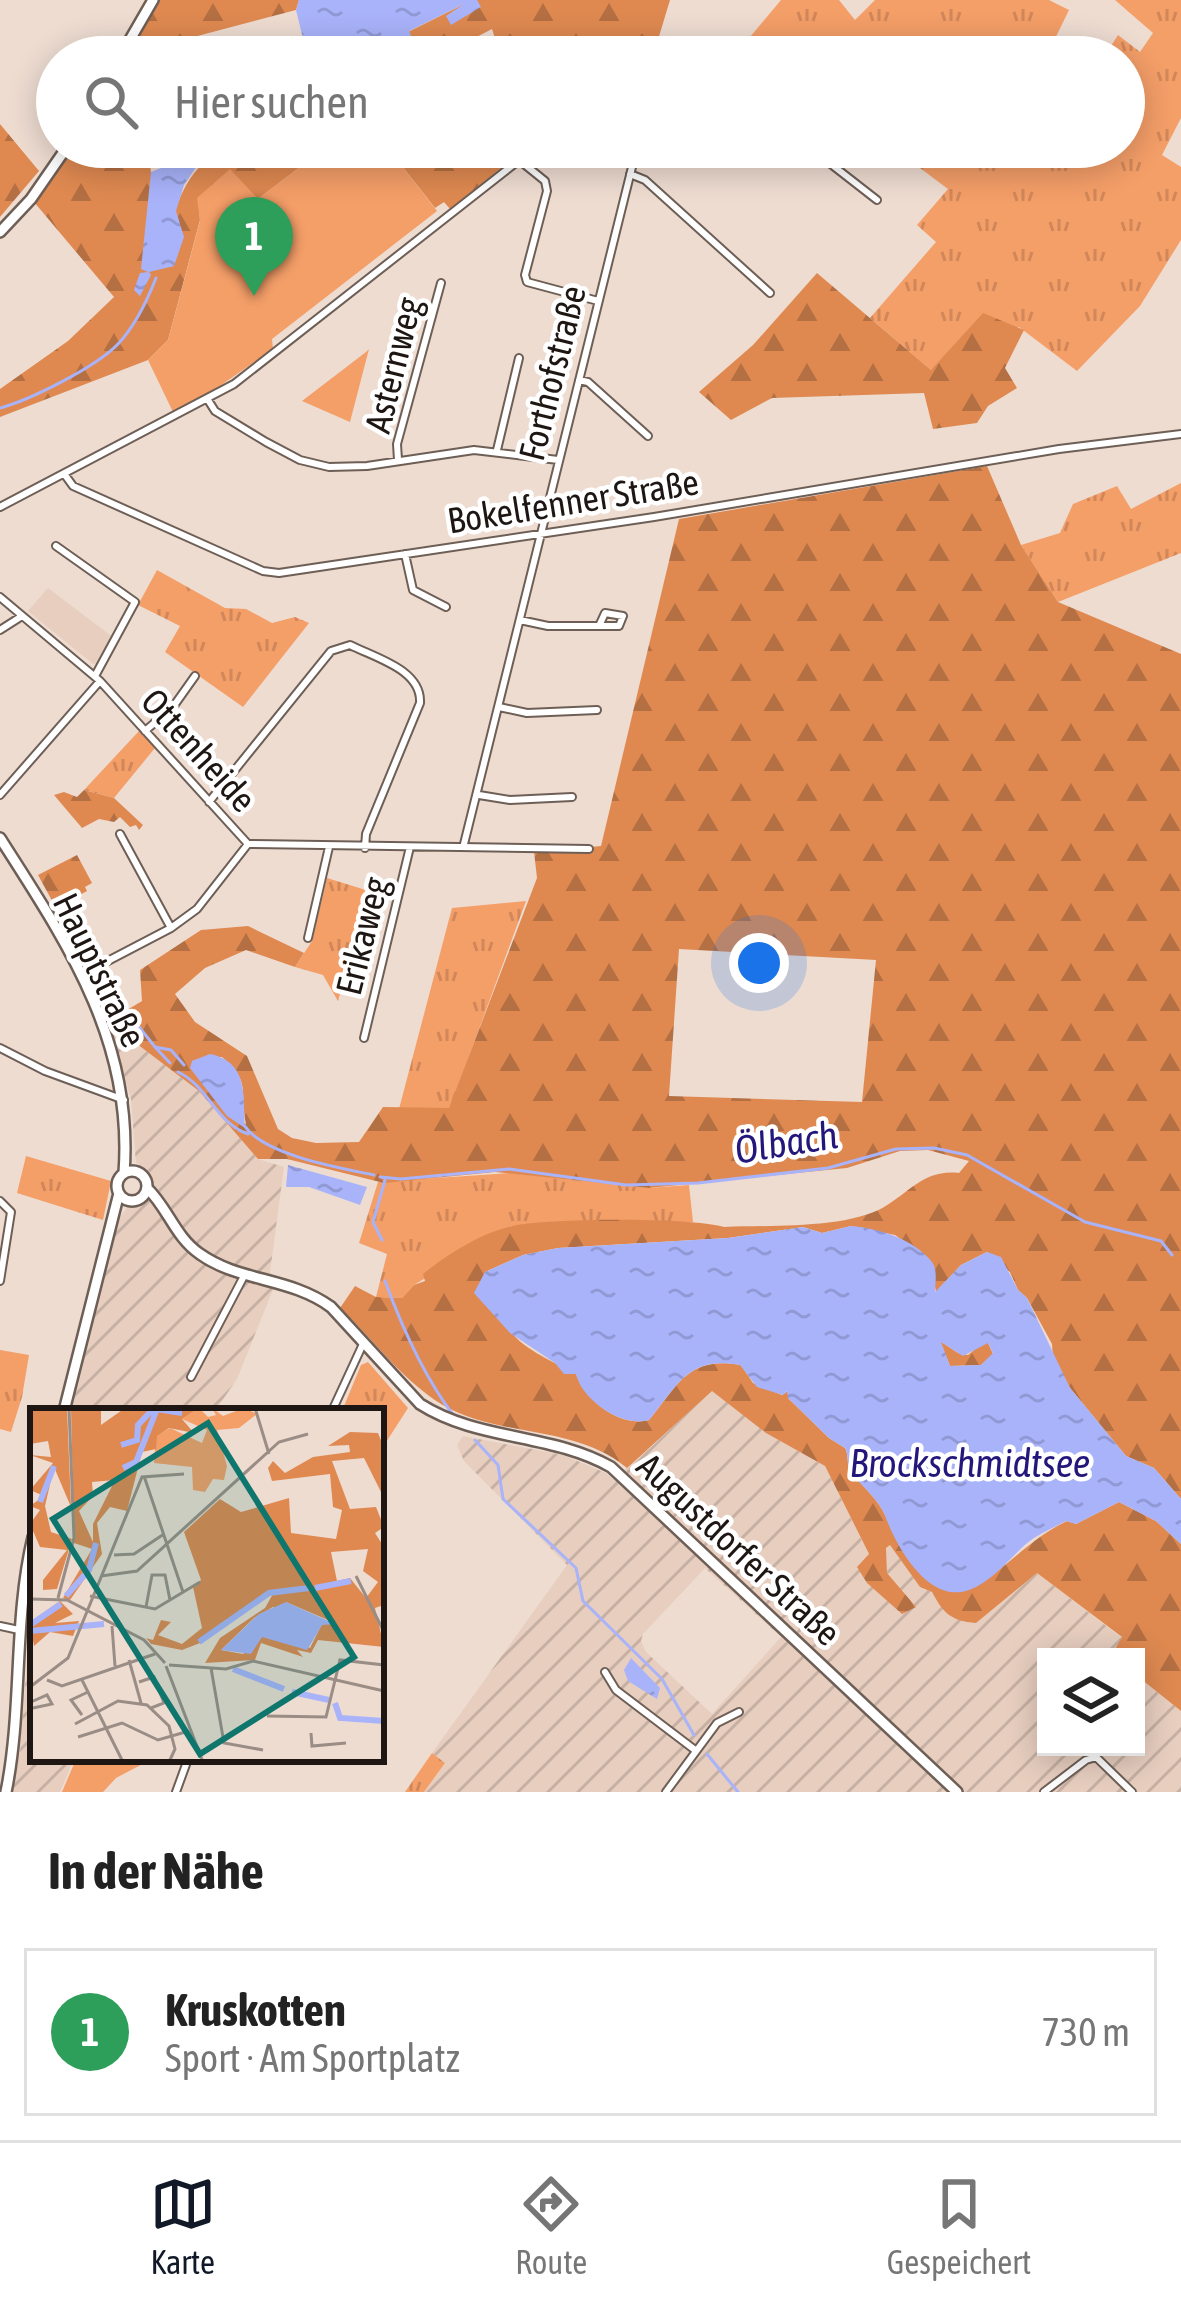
<!DOCTYPE html>
<html lang="de">
<meta charset="utf-8">
<style>
body{margin:0;font-family:"Asap Condensed",sans-serif;background:#f6f6f6;color:#222}
.controls{position:absolute;right:36px;bottom:36px;display:grid;overflow:hidden;border-radius:0px;box-shadow:0 6px 30px #0003}
.controls button{width:108px;height:108px;display:grid;place-items:center;padding:0;border:0;border-bottom:3px solid #e0e0e0;background:#fff;color:#222;font:60px sans-serif}
.you{position:absolute;left:759px;top:963px;width:42px;height:42px;margin:-30px;border:9px solid #fff;border-radius:50%;background:#1a73e8;box-shadow:0 0 0 18px #1a73e833}
.badge{display:grid;place-items:center;width:78px;height:78px;border-radius:50%;background:#111827;color:#fff;font-size:39px;font-weight:700}
.pin{position:absolute;translate:-50% -99px;filter:drop-shadow(0 3px 6px #0008)}
.pin::after{content:'';position:absolute;top:63px;width:42px;height:36px;background:inherit;clip-path:polygon(0 0,100% 0,50% 100%)}
.list{margin:0;padding:0;list-style:none}
h2{display:flex;justify-content:space-between;align-items:center;height:156px;margin:0;padding:0 48px;font-size:51px}
h2 small{font-size:39px;font-weight:400;color:#767676}
.list li{display:grid;grid-template-columns:78px 1fr auto;gap:36px;align-items:center;box-sizing:border-box;height:168px;margin:0 24px 24px;padding:0 24px;border:3px solid #e0e0e0;border-radius:0px}
.list b{display:block;font-size:45px;white-space:nowrap}
.list p{margin:0;font-size:39px;white-space:nowrap;color:#767676}
.list em{font-size:39px;font-style:normal;color:#767676}
.icon{flex:none;width:66px;height:66px;fill:none;stroke:currentColor;stroke-width:2;stroke-linecap:round;stroke-linejoin:round}
.map{position:relative;flex:none;width:1181px;height:1792px;overflow:hidden}
.search{position:absolute;background:#fff;box-shadow:0 6px 30px #0003;left:36px;right:36px;top:36px;height:132px;display:flex;align-items:center;gap:30px;box-sizing:border-box;padding:0 42px;border-radius:66px;color:#767676;font-size:45px}
.sheet{height:348px;background:#fff}
nav{display:flex;justify-content:space-around;align-items:center;box-sizing:border-box;height:168px;border-top:3px solid #e0e0e0;background:#fff;font-size:33px;color:#767676}
nav a{display:grid;justify-items:center;gap:6px}
nav .on{color:#111827}
.map>svg:first-child{display:block}
.built{fill:#e7cebf}
.industrial{fill:url(#industrial-furrows);fill-rule:evenodd}
.grass{fill:url(#grass-tufts)}
.forest{fill:url(#forest-firs);fill-rule:evenodd}
.park{fill:#f49e68}
.water{fill:url(#water-ripples);fill-rule:evenodd}
.lines{fill:none;stroke-linecap:round;stroke-linejoin:round}
.stream{stroke:#a9b3fa;stroke-width:3}
.street-casing{stroke:#6e5f56;stroke-width:10}
.secondary-casing{stroke:#6e5f56;stroke-width:14}
.street{stroke:#fff;stroke-width:6}
.secondary{stroke:#fff;stroke-width:9}
.labels{text-anchor:middle;stroke-width:9;stroke-linejoin:round;paint-order:stroke}
.street-label{font-size:36px;fill:#1d1613;stroke:#fff}
.water-label{font-size:39px;font-style:italic;fill:#24177b;stroke:#fff}
.inset-river{fill:none;stroke:#a9b3fa;stroke-width:6}
.inset-road{fill:none;stroke:#9a8d85;stroke-width:3}
.view{fill:#0f766e;fill-opacity:0.15;stroke:#0f766e;stroke-width:6}
.inset-edge{fill:none;stroke:#1d1613;stroke-width:6}
</style>
<div class="map">
<svg width="1181" height="1792" viewBox="0 0 1181 1792">
<defs>
<pattern id="industrial-furrows" width="10" height="10" patternUnits="userSpaceOnUse" patternTransform="scale(3)"><rect width="10" height="10" fill="#e7cebf"/><path d="M-1 1l2-2M0 10L10 0M9 11l2-2" fill="none" stroke="#c6b0a3"/></pattern>
<pattern id="grass-tufts" width="24" height="20" patternUnits="userSpaceOnUse" patternTransform="scale(3)"><rect width="24" height="20" fill="#f49e68"/><path d="M3 7l-1-3M5 7V3M7 7l1-3M15 17l-1-3M17 17v-4M19 17l1-3" fill="none" stroke="#d18759"/></pattern>
<pattern id="forest-firs" width="22" height="20" patternUnits="userSpaceOnUse" patternTransform="scale(3)"><rect width="22" height="20" fill="#df8951"/><path d="M5 1l3.5 6h-7zM16 11l3.5 6h-7z" fill="#b46f42"/></pattern>
<pattern id="water-ripples" width="26" height="14" patternUnits="userSpaceOnUse" patternTransform="scale(3)"><rect width="26" height="14" fill="#a9b3fa"/><path d="M2 4q2-2 4 0t4 0M15 11q2-2 4 0t4 0" fill="none" stroke="#9199d5"/></pattern>
</defs>
<rect width="100%" height="100%" fill="#eedcd1"/>
<!-- built -->
<path class="built" d="M 48,588 L 114,638 L 98,663 L 93,664 L 28,611 Z"/>
<!-- industrial -->
<path class="industrial" d="M 108,1022 L 199,1091 L 258,1159 L 284,1167 L 270,1272 L 274,1287 L 237,1379 L 215,1411 L 67,1411 L 107,1249 L 119,1219 L 128,1206 L 145,1199 L 152,1179 L 146,1168 L 136,1163 L 131,1099 Z
M 712,1390 L 766,1433 L 825,1466 L 869,1555 L 887,1573 L 886,1547 L 891,1545 L 920,1587 L 932,1592 L 938,1603 L 976,1623 L 1037,1573 L 1122,1638 L 1112,1657 L 1046,1657 L 1046,1747 L 1136,1747 L 1136,1675 L 1181,1711 L 1181,1792 L 424,1792 L 445,1763 L 432,1753 L 567,1565 L 464,1461 L 457,1445 L 463,1436 L 563,1455 L 606,1473 L 615,1481 L 637,1455 L 649,1449 ZM 705,1568 L 781,1637 L 712,1714 L 646,1652 L 641,1641 L 643,1634 Z
M 33,1583 L 33,1759 L 74,1759 L 60,1792 L 12,1792 L 20,1752 Z"/>
<!-- grass -->
<path class="grass" d="M 781,0 L 839,0 L 855,20 L 875,0 L 1049,0 L 1069,10 L 1049,51 L 1052,57 L 814,57 L 831,40 C 797,66 783,64 750,37 Z
M 1115,0 L 1181,0 L 1181,118 L 1162,155 L 1181,167 L 1181,240 L 1140,306 L 1077,371 L 1019,327 L 931,370 L 870,318 L 936,242 L 917,225 L 948,189 L 892,147 L 1124,147 L 1124,57 L 1104,57 L 1118,35 L 1140,52 L 1153,33 Z
M 1181,483 L 1181,553 L 1058,602 L 1021,545 L 1060,533 L 1073,504 L 1117,486 L 1131,509 Z
M 157,570 L 225,608 L 246,609 L 272,623 L 295,617 L 309,623 L 243,707 L 165,652 L 180,626 L 138,605 Z
M 139,731 L 155,748 L 114,798 L 84,790 Z
M 327,878 L 369,891 L 338,1001 L 323,975 L 295,967 L 312,941 Z
M 526,901 L 450,1108 L 399,1109 L 452,908 Z
M 26,1156 L 111,1181 L 103,1220 L 17,1193 Z
M 510,1173 L 649,1188 L 689,1185 L 693,1222 L 511,1226 L 414,1285 L 402,1298 L 376,1297 L 387,1254 L 359,1243 L 378,1182 Z
M 0,1350 L 29,1355 L 22,1397 L 11,1432 L 0,1429 Z
M 368,1362 L 408,1408 L 381,1450 L 381,1411 L 342,1411 L 361,1365 Z
M 432,1753 L 445,1763 L 424,1792 L 405,1792 Z
M 76,1759 L 152,1759 L 116,1778 L 103,1792 L 62,1792 Z"/>
<!-- forest -->
<path class="forest" d="M 159,0 L 299,0 L 296,10 L 171,43 L 166,57 L 126,57 Z
M 472,0 L 670,0 L 654,53 L 647,57 L 501,57 L 492,29 L 438,57 L 358,57 Z
M 0,124 L 39,171 L 0,217 Z
M 72,147 L 147,147 L 151,172 L 175,211 C 202,130 254,147 326,147 L 258,199 L 198,198 L 200,220 L 168,340 L 148,360 L 0,417 L 0,389 L 68,341 L 114,297 L 34,202 Z
M 387,147 L 520,147 L 521,152 L 450,209 L 444,202 L 435,208 Z
M 817,273 L 931,370 L 983,313 L 1024,330 L 1005,368 L 1017,388 L 988,406 L 977,423 L 933,429 L 924,393 L 772,398 L 731,420 L 699,392 L 753,345 Z
M 987,466 L 1021,545 L 1058,602 L 1181,654 L 1181,1499 L 1154,1468 L 1126,1456 L 1070,1388 L 1053,1359 L 1052,1344 L 1027,1298 L 1018,1290 L 1010,1272 L 987,1252 L 961,1265 L 936,1292 L 930,1260 L 895,1235 L 851,1226 L 822,1233 L 803,1227 L 728,1238 L 558,1248 L 523,1255 L 485,1272 C 507,1341 513,1341 576,1374 C 585,1400 620,1428 649,1420 C 679,1384 688,1356 741,1365 L 753,1383 L 782,1395 L 788,1391 L 788,1398 L 829,1438 L 845,1448 C 850,1458 845,1464 852,1473 C 863,1487 879,1500 886,1517 C 898,1548 933,1611 977,1585 C 1010,1565 1031,1538 1067,1521 L 1076,1524 L 1119,1502 L 1156,1521 L 1181,1544 L 1181,1711 L 1136,1675 L 1136,1657 L 1111,1656 L 1122,1637 L 1037,1573 L 976,1623 C 951,1621 943,1613 932,1592 L 920,1587 L 890,1545 L 886,1548 L 887,1573 L 916,1607 L 902,1614 L 867,1583 L 857,1567 L 869,1554 L 825,1466 L 766,1433 L 712,1391 L 627,1468 C 579,1428 513,1436 459,1413 C 411,1393 377,1343 340,1308 L 355,1286 L 376,1297 L 402,1298 L 414,1285 L 425,1281 L 423,1274 C 448,1254 479,1234 512,1226 C 548,1218 689,1217 724,1227 C 768,1225 847,1229 884,1207 C 911,1191 925,1169 959,1173 L 969,1161 L 928,1150 L 900,1151 L 847,1168 L 649,1188 L 495,1172 L 384,1183 L 287,1159 L 258,1159 L 199,1091 L 108,1022 L 86,981 L 104,970 L 127,1010 L 142,1001 L 140,970 L 201,930 L 248,926 L 304,953 L 295,967 L 246,950 L 205,968 L 175,994 L 195,1022 L 247,1056 L 278,1129 L 292,1138 L 316,1143 L 359,1142 L 383,1107 L 449,1108 L 537,878 L 534,852 L 601,846 L 679,519 ZM 679,949 L 876,960 L 862,1102 L 669,1096 ZM 222,1057 C 252,1082 239,1091 246,1124 L 236,1119 L 192,1061 Z
M 84,790 L 114,798 L 143,825 L 139,830 L 136,825 L 130,827 L 120,817 L 114,822 L 99,819 L 82,828 L 54,795 L 64,792 L 77,797 Z
M 77,855 L 92,883 L 85,887 L 87,891 L 56,908 L 38,875 Z
M 940,1341 L 958,1353 L 968,1355 L 984,1342 L 988,1343 L 993,1354 L 981,1365 L 950,1366 Z"/>
<!-- park -->
<path class="park" d="M 326,147 L 387,147 L 437,211 L 272,339 L 273,349 L 207,395 L 173,412 L 148,360 L 168,340 L 200,221 L 197,198 L 230,169 L 258,199 Z
M 369,349 L 350,422 L 302,401 L 366,352 Z"/>
<!-- water -->
<path class="water" d="M 299,0 L 477,0 L 481,7 L 451,25 L 446,16 L 464,4 L 409,31 L 415,45 L 390,57 L 377,57 L 375,48 L 358,57 L 295,57 L 305,47 L 296,10 Z
M 172,147 L 228,147 L 199,163 L 184,185 L 176,211 L 184,237 L 174,266 L 149,272 L 151,275 L 140,296 L 134,290 L 140,273 L 148,272 L 141,269 L 151,172 L 176,162 Z
M 210,1054 C 249,1062 243,1097 245,1128 L 227,1116 L 190,1068 L 192,1061 Z
M 288,1165 L 367,1187 L 360,1205 L 309,1187 L 286,1187 Z
M 851,1226 C 879,1228 915,1240 932,1262 C 938,1270 935,1284 935,1292 L 961,1265 L 987,1252 L 1001,1257 L 1018,1290 L 1027,1298 L 1070,1388 L 1126,1456 L 1154,1468 L 1181,1499 L 1181,1544 L 1156,1521 L 1119,1502 L 1076,1524 L 1066,1521 C 1053,1528 1038,1534 1026,1544 C 1009,1559 992,1582 969,1590 C 928,1605 896,1545 886,1518 C 880,1500 862,1487 852,1473 C 845,1464 850,1458 845,1448 L 829,1438 L 788,1398 L 787,1391 L 783,1395 L 757,1387 L 740,1365 C 689,1356 679,1383 649,1420 C 622,1428 582,1400 576,1374 L 564,1374 L 555,1363 L 510,1333 L 474,1293 L 485,1272 L 523,1255 L 558,1248 L 728,1238 L 803,1227 L 822,1233 ZM 941,1342 L 963,1356 L 988,1343 L 993,1353 L 981,1365 L 950,1366 Z
M 631,1658 L 660,1688 L 657,1699 L 628,1681 L 624,1670 Z"/>
<g class="lines">
<!-- stream -->
<path class="stream" d="M 0,408 C 30,400 96,367 118,344 C 135,326 147,301 156,278
M 110,990 L 155,1047 L 171,1050 L 184,1065
M 155,1047 L 170,1063
M 178,1072 C 208,1086 216,1123 248,1134
M 244,1125 C 263,1155 340,1168 374,1175
M 380,1177 L 401,1179 L 509,1169 L 626,1185 L 698,1183 L 828,1168 L 896,1149 L 934,1148 L 967,1155 L 1085,1222 L 1161,1241 L 1172,1255
M 382,1240 L 373,1222 L 385,1180
M 385,1281 C 402,1327 424,1377 454,1416
M 475,1440 L 498,1465 L 503,1499 L 576,1568 L 583,1601 L 662,1679 L 694,1735
M 707,1754 L 738,1792"/>
<defs>
<path id="street" d="M 809,147 L 877,200
M 519,160 L 545,181 L 547,191 L 525,275 L 527,282 L 598,301
M 630,174 L 645,180 L 770,293
M 579,380 L 588,382 L 648,436
M 208,400 L 215,411 L 266,442 L 300,460 L 329,467 L 367,466 L 474,450 L 558,460
M 497,450 L 519,358
M 398,460 L 397,444 L 441,283
M 65,475 L 73,486 L 263,571 L 279,573 L 654,517 L 1059,449 L 1181,434
M 0,507 L 234,384 L 536,147
M 56,546 L 135,602 L 95,676
M 405,554 L 413,590 L 446,607
M 0,597 L 100,681 L 248,844 L 589,849
M 520,620 L 548,626 L 619,626 L 623,616 L 605,613 L 599,626
M 0,630 L 22,616
M 499,707 L 527,713 L 597,710
M 145,731 L 173,707 L 195,676
M 0,795 L 100,681
M 479,795 L 510,800 L 572,797
M 209,802 L 331,651 L 350,645 C 376,658 422,670 420,703 L 366,834 L 365,848
M 120,834 L 171,928
M 464,844 L 637,147
M 308,938 L 329,847
M 81,975 L 171,928 L 197,909 L 248,844
M 364,1038 L 410,847
M 0,1048 L 45,1071 L 124,1100
M 0,1201 L 11,1212 L 0,1281
M 191,1377 L 244,1276
M 332,1411 L 363,1344
M 0,1626 L 19,1630
M 605,1672 L 616,1690 L 695,1750
M 176,1792 L 188,1759
M 666,1792 L 717,1723 L 739,1712
M 1044,1792 L 1086,1760 L 1096,1757 L 1132,1792"/>
<path id="secondary" d="M 120,57 L 153,0
M 0,232 L 31,199 L 67,147
M 0,838 C 68,944 134,1042 124,1173
M117 1186a15 15 0 1 1 30 0a15 15 0 1 1-30 0Z
M 147,1188 C 168,1208 175,1237 200,1254 C 239,1282 290,1277 331,1307 L 420,1404 C 478,1441 551,1433 611,1467 L 957,1792
M 64,1411 L 119,1193
M 6,1792 C 23,1708 13,1621 33,1537"/>
</defs>
<!-- street casing -->
<use href="#street" class="street-casing"/>
<!-- secondary casing -->
<use href="#secondary" class="secondary-casing"/>
<!-- street -->
<use href="#street" class="street"/>
<!-- secondary -->
<use href="#secondary" class="secondary"/>
</g>
<g class="labels">
<!-- street labels -->
<g class="street-label">
<text transform="translate(393 365) rotate(-76)" y="13">Asternweg</text>
<text transform="translate(552 373) rotate(-76)" y="13">Forthofstraße</text>
<text transform="translate(573 501) rotate(-9)" y="13">Bokelfenner Straße</text>
<text transform="translate(199 750) rotate(48)" y="13">Ottenheide</text>
<text transform="translate(362 936) rotate(-76)" y="13">Erikaweg</text>
<text transform="translate(100 970) rotate(64)" y="13">Hauptstraße</text>
<text transform="translate(739 1549) rotate(43)" y="13">Augustdorfer Straße</text>
</g>
<!-- water labels -->
<g class="water-label">
<text transform="translate(786 1142) rotate(-9)" y="14">Ölbach</text>
<text x="970" y="1477">Brockschmidtsee</text>
</g>
</g>
<!-- overview -->
<g transform="translate(30 1408)">
<rect width="354" height="354" fill="#eedcd1"/>
<path d="M 169,0 L 178,9 L 186,7 L 182,0 L 193,8 L 214,0 L 227,6 L 209,20 L 187,22 L 197,58 L 194,72 L 183,71 L 175,84 L 163,82 L 162,59 L 124,55 L 126,28 L 140,20 L 172,35 L 177,22 L 152,11 Z" fill="#f49e68"/>
<path d="M 0,0 L 37,0 L 41,99 L 24,59 L 15,98 L 21,124 L 42,131 L 27,181 L 13,182 L 13,172 L 37,142 L 10,139 L 0,116 L 10,102 L 0,98 L 14,88 L 0,82 L 23,55 L 0,47 L 21,49 L 18,33 L 0,36 ZM 41,0 L 71,0 L 71,17 L 95,0 L 169,0 L 152,11 L 164,25 L 139,20 L 127,28 L 126,41 L 112,44 L 97,103 L 80,99 L 67,115 L 72,146 L 40,192 L 33,190 L 62,141 L 44,135 ZM 85,72 L 63,116 L 63,134 L 49,103 L 63,88 L 62,74 ZM 320,24 L 348,25 L 354,40 L 354,90 L 334,50 L 302,53 L 320,101 L 346,99 L 354,119 L 345,125 L 354,139 L 354,197 L 345,200 L 354,239 L 288,232 L 281,245 L 267,242 L 273,249 L 231,235 L 225,252 L 175,255 L 190,230 L 235,200 L 244,184 L 170,235 L 152,242 L 121,236 L 116,230 L 123,232 L 131,212 L 141,214 L 128,227 L 152,236 L 172,220 L 163,179 L 171,172 L 154,124 L 190,91 L 211,104 L 259,90 L 261,125 L 306,131 L 312,102 L 303,99 L 300,66 L 242,73 L 238,60 L 243,53 L 255,65 L 283,49 L 320,44 L 319,37 L 298,38 ZM 338,141 L 333,163 L 348,174 L 336,190 L 320,170 L 307,173 L 301,144 ZM 256,194 L 305,215 L 292,216 L 280,240 L 254,227 L 232,229 L 213,246 L 191,242 L 224,210 L 243,199 L 251,204 ZM 30,193 L 43,206 L 25,215 L 49,213 L 43,228 L 20,224 L 4,238 L 0,214 Z" fill="#df8951" fill-rule="evenodd"/>
<path d="M 256,194 L 305,216 L 292,217 L 277,242 L 232,229 L 221,246 L 191,242 L 229,206 Z" fill="#a9b3fa"/>
<path class="inset-river" d="M 91,37 L 107,32 L 108,17 L 124,0M 93,60 L 106,54 L 127,1 L 152,5M 10,94 L 24,58M 285,180 L 321,173M 36,188 L 59,162 L 66,135M 0,217 L 31,196M 0,223 L 74,216M 169,234 L 239,185 L 279,180M 203,261 L 254,281M 262,284 L 299,292M 305,295 L 310,310 L 354,313"/>
<path class="inset-road" d="M 225,0 L 239,46M 114,68 L 153,184M 84,147 L 104,146 L 134,126M 71,168 L 107,163 L 249,34 L 278,26M 326,168 L 354,224M 60,188 L 125,201 L 170,174M 28,190 L 44,130 L 39,0M 0,191 L 37,192 L 114,232 L 135,255M 116,199 L 122,167 L 135,167 L 140,192M 82,218 L 85,258M 99,252 L 111,295M 139,257 L 196,261 L 223,253 L 354,283M 136,258 L 173,354M 181,260 L 194,335 L 233,342M 17,272 L 32,278 L 125,246M 52,272 L 93,354M 109,274 L 124,269 L 134,295 L 121,300M 0,279 L 38,250 L 112,69 L 154,66M 1,294 L 17,287 L 22,296 L 3,300M 52,307 L 41,292 L 58,284M 237,308 L 296,309 L 310,252 L 354,257M 45,316 L 88,293 L 117,297 L 139,318 L 145,341 L 139,354M 281,325 L 282,338 L 316,335M 48,329 L 92,315 L 128,332 L 159,323"/>
<path class="view" d="M 178,15 L 324,249 L 170,346 L 23,111 Z"/>
<rect width="354" height="354" class="inset-edge"/>
</g>
</svg>
<div class="controls">
<button><svg class="icon" aria-label="layers" viewBox="0 0 24 24"><path d="M12 4l9 5-9 5-9-5zM3 14l9 5 9-5"/></svg></button>
</div>
<div class="you"></div>
<div class="pin badge" style="left:254px;top:296px;background:#2e9e5b">1</div>
<div class="search"><svg class="icon" aria-label="search" viewBox="0 0 24 24"><circle cx="10" cy="10" r="6"/><path d="M15 15l6 6"/></svg>Hier suchen</div>
</div>
<section class="sheet">
<h2>In der Nähe<small></small></h2>
<ul class="list">
<li><span class="badge" style="background:#2e9e5b">1</span><div><b>Kruskotten</b><p>Sport · Am Sportplatz</p></div><em>730 m</em></li>
</ul>
</section>
<nav>
<a class="on"><svg class="icon" aria-label="map" viewBox="0 0 24 24"><path d="M3 6l6-2 6 2 6-2v14l-6 2-6-2-6 2zM9 4v14M15 6v14"/></svg>Karte</a>
<a><svg class="icon" aria-label="directions" viewBox="0 0 24 24"><path d="M12 3l9 9-9 9-9-9zM9 14v-3h6M13 9l2 2-2 2"/></svg>Route</a>
<a><svg class="icon" aria-label="saved" viewBox="0 0 24 24"><path d="M7 4h10v16l-5-4-5 4z"/></svg>Gespeichert</a>
</nav>
